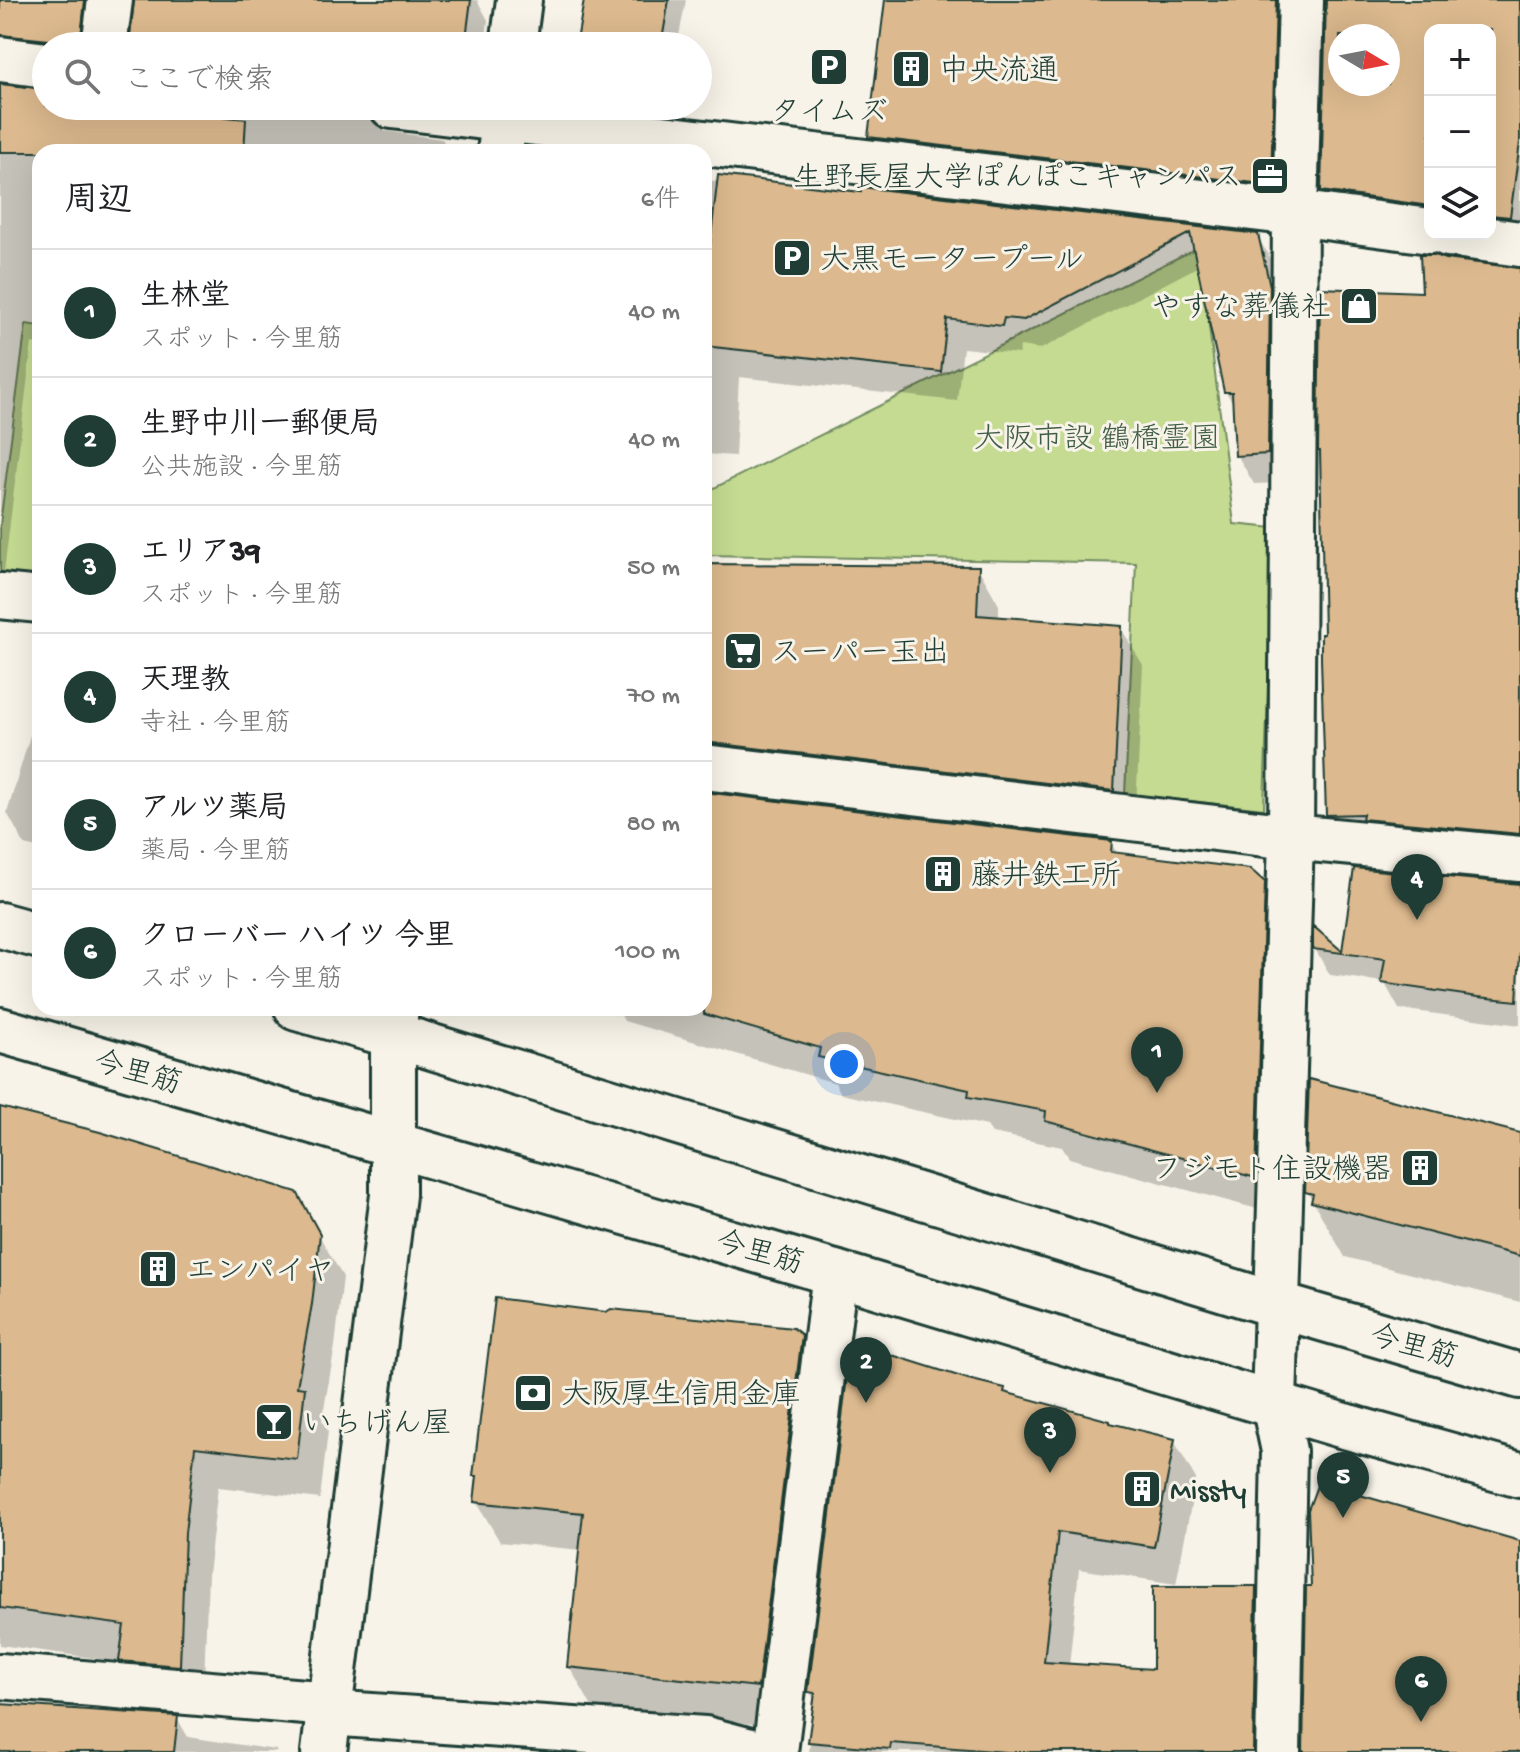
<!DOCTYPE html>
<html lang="ja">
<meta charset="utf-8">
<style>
body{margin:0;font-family:"Gochi Hand","Klee One",sans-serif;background:#f6f6f6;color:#202124}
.controls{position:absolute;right:24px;top:24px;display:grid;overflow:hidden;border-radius:16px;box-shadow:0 8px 32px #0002}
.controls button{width:72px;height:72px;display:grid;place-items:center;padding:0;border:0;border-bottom:2px solid #e0e0e0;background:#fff;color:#202124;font:40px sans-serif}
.compass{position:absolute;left:1328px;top:24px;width:72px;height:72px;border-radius:50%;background:#fff;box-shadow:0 8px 32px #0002;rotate:100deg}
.you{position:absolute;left:844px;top:1064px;width:28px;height:28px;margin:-20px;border:6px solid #fff;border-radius:50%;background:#1a73e8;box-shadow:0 0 0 12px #1a73e833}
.badge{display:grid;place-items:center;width:52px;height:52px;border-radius:50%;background:#1f3d34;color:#fff;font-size:26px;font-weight:700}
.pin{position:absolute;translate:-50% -66px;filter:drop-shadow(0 2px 4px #0008)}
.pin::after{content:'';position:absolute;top:42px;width:28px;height:24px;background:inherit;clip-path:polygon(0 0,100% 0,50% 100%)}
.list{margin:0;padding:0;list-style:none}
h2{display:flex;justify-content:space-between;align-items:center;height:104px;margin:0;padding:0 32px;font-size:34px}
h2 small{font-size:26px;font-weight:400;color:#757577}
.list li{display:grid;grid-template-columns:52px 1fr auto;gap:24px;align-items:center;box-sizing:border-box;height:128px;padding:0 32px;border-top:2px solid #e0e0e0}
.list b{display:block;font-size:30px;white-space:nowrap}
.list p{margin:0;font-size:26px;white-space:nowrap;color:#757577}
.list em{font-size:26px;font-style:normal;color:#757577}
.icon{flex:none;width:44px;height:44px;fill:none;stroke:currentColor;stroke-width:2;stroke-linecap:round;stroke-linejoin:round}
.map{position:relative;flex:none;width:1520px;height:1752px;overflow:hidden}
.search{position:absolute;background:#fff;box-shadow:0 8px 32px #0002;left:32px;top:32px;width:680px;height:88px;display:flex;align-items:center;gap:20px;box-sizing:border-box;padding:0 28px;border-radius:44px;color:#757577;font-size:30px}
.panel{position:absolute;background:#fff;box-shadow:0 8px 32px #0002;left:32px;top:144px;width:680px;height:872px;border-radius:24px}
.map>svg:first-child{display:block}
.green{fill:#c4db91;stroke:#728c62;stroke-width:2}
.shadow{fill:#0003;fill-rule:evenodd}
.building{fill:#dcb98e;stroke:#1f3d34;stroke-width:2;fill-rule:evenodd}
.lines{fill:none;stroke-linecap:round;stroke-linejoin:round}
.minor-casing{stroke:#1f3d34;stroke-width:50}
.tertiary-casing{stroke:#1f3d34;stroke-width:50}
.primary-casing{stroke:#1f3d34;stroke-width:50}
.minor{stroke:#f7f3e8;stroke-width:44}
.tertiary{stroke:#f7f3e8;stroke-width:44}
.primary{stroke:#f7f3e8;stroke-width:44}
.labels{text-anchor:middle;stroke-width:6;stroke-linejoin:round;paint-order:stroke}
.poi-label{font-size:30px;fill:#1f3d34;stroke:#f7f3e8;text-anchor:start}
.park-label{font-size:30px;fill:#405d47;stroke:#f7f3e8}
.street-label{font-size:30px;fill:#1f3d34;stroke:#f7f3e8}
</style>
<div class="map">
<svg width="1520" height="1752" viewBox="0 0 1520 1752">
<rect width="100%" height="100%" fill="#f7f3e8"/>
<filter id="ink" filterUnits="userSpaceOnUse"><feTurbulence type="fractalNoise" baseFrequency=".0125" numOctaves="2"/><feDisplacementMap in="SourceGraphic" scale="16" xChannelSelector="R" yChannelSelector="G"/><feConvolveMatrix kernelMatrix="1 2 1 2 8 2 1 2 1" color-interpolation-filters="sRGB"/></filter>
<g filter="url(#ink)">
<!-- green -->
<path class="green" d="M 1199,247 L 1234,524 L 1273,528 L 1264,809 L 1125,794 L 1136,563 L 704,555 L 704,493 Z
M 26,324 L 40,326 L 40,577 L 0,572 L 0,524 Z"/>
<!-- shadow -->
<path class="shadow" d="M 0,0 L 477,0 L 488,20 L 485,46 L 131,46 L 136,6 L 132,4 L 118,5 L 98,46 L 46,46 L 0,71 Z
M 586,0 L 686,0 L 677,46 L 582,46 L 579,41 Z
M 887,0 L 1309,0 L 1285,210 L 885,163 L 870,137 Z
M 1323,0 L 1520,0 L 1520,242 L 1490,234 L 1490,30 L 1430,30 L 1430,229 L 1338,217 L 1323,190 L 1328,4 ZM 1340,36 L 1388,36 L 1388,84 L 1340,84 Z
M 0,86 L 46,91 L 46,106 L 477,106 L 388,121 L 384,131 L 442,139 L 450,152 L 40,152 L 40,345 L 32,343 L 3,580 L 0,579 Z
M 704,180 L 1257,236 L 1274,265 L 1284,483 L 1254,484 L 1237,455 L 1235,406 L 1226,392 L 1199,266 L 1041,349 L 1020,346 L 1019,354 L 963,348 L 957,401 L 739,377 L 735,456 L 704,454 Z
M 1444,261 L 1520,270 L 1520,858 L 1343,841 L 1328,815 L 1326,636 L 1424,294 Z
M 704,566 L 978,568 L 999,605 L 999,619 L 1121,628 L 1143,665 L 1135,827 L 705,789 L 704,791 Z
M 40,702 L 40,849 L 25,845 L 7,813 Z
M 704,794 L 1111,843 L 1118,855 L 1263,883 L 1285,921 L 1276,1214 L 1069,1158 L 1062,1147 L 992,1133 L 987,1126 L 841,1094 L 835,1083 L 624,1021 L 621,1015 L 595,1008 L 704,1008 Z
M 1356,870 L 1520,886 L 1520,1025 L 1399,1009 L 1384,982 L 1330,975 L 1315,949 L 1315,930 L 1343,955 Z
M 0,1109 L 295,1194 L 343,1277 L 335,1346 L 322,1420 L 328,1431 L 320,1499 L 218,1487 L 208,1575 L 203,1707 L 144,1702 L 121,1662 L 0,1645 Z
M 1520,1135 L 1520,1302 L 1345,1257 L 1307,1191 Z
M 800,1337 L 824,1378 L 781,1727 L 592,1707 L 569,1666 L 581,1550 L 500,1542 L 476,1501 L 478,1481 L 475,1475 Z
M 1004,1390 L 1007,1395 L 1110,1425 L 1174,1441 L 1196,1479 L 1176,1584 L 1079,1569 L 1069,1666 L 1155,1672 L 1255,1588 L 1277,1626 L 1275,1752 L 809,1752 L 816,1702 L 810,1692 Z
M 0,1705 L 177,1718 L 188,1737 L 276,1750 L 277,1752 L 0,1752 Z"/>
<!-- building -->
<path class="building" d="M 0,0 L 85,0 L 80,46 L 62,46 L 49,40 L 0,35 Z
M 134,0 L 471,0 L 465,46 L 129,46 Z
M 584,0 L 669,0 L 661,46 L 603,46 L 577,41 Z
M 885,0 L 1276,0 L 1271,185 L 868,137 Z
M 1326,0 L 1520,0 L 1520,142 L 1510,217 L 1490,215 L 1490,30 L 1430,30 L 1430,206 L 1321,191 ZM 1340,36 L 1388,36 L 1388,84 L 1340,84 Z
M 0,84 L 46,89 L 46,106 L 122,106 L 246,119 L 244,152 L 0,152 Z
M 718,175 L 861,192 L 861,187 L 1258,234 L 1270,286 L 1268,454 L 1235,456 L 1232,392 L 1224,392 L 1190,233 L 1024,320 L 1004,318 L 1002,326 L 947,319 L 941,372 L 704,346 L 704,297 Z
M 1420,255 L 1435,255 L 1445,259 L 1520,268 L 1520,834 L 1362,819 L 1363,814 L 1326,815 L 1321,659 L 1321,634 L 1324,634 L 1320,451 L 1318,451 L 1320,288 L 1422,292 Z
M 704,564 L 979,566 L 977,615 L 1122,626 L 1114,791 L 704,742 Z
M 704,792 L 1112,841 L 1111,852 L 1250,869 L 1265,882 L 1256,1178 L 1045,1121 L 1046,1111 L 968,1097 L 969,1090 L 818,1057 L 820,1048 L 704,1014 Z
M 1354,868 L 1520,884 L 1520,953 L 1517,1001 L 1478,997 L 1381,983 L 1385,959 L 1313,949 L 1313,926 L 1342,951 Z
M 1309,1079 L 1520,1133 L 1520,1256 L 1311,1202 L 1313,1194 L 1305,1192 Z
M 0,1107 L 100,1132 L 297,1192 L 320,1234 L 312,1304 L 297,1387 L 305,1388 L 297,1459 L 195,1447 L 185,1533 L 180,1666 L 119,1661 L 124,1625 L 0,1608 Z
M 495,1298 L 606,1312 L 611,1309 L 793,1328 L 802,1335 L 758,1687 L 567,1667 L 583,1513 L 474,1502 L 477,1476 L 473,1476 Z
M 850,1353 L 895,1356 L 968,1379 L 1005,1388 L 1004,1392 L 1110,1421 L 1110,1423 L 1175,1439 L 1154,1547 L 1058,1532 L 1044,1662 L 1153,1669 L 1153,1586 L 1256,1586 L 1253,1752 L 1007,1752 L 891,1743 L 890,1749 L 808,1742 L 815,1693 L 808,1692 Z
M 1318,1483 L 1520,1541 L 1520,1752 L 1303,1752 L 1306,1586 L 1311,1586 L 1308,1510 Z
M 0,1704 L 178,1716 L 174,1752 L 0,1752 Z"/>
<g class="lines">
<defs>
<path id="minor" d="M 104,46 L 110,0
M 0,59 L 46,65
M 392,106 L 1295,213 L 1430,231
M 1448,234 L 1520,244
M 0,596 L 40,600
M 704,767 L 1291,837 L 1520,859
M 328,1713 L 705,1739 L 754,1752
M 775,1752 L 835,1273
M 1278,1752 L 1284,1451 L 1274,1404 L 1291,837 L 1295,213 L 1301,0"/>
<path id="tertiary" d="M 513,46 L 519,0
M 500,152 L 506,106
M 0,1676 L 329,1704
M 324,1752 L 393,1195 L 393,1035 L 396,1008"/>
<path id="primary" d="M 0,925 L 40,936
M 297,1008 L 393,1035 L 1277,1305 L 1520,1376
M 0,1030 L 835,1273 L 1341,1425 L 1520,1475"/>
</defs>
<!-- minor casing -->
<use href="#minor" class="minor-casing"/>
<!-- tertiary casing -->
<use href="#tertiary" class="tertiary-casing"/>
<!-- primary casing -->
<use href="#primary" class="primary-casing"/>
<!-- minor -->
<use href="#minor" class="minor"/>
<!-- tertiary -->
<use href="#tertiary" class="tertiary"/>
<!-- primary -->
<use href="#primary" class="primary"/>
</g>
</g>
<!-- icons -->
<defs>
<symbol id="parking-square" viewBox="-11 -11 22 22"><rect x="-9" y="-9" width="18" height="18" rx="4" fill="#1f3d34" stroke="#f7f3e8"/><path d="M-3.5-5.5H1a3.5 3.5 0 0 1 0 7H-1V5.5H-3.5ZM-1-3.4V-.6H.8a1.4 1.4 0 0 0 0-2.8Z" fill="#fff"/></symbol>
<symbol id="building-square" viewBox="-11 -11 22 22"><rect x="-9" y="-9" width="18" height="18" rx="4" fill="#1f3d34" stroke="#f7f3e8"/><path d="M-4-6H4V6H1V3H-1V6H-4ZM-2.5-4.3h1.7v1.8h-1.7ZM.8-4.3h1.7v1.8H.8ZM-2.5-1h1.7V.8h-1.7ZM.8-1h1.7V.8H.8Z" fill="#fff"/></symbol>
<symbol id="office-square" viewBox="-11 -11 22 22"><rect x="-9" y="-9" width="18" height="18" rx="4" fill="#1f3d34" stroke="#f7f3e8"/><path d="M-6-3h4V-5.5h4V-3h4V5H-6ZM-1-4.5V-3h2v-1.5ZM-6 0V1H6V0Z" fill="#fff"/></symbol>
<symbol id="shop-square" viewBox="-11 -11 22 22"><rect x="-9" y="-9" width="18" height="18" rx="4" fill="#1f3d34" stroke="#f7f3e8"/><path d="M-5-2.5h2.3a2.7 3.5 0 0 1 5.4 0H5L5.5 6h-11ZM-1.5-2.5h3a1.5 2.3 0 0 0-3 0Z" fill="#fff"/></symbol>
<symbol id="supermarket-square" viewBox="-11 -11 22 22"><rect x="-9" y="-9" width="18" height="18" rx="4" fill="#1f3d34" stroke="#f7f3e8"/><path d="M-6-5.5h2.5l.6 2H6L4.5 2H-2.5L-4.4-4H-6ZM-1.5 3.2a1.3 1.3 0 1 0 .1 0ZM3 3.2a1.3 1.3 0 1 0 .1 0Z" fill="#fff"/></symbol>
<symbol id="bank-square" viewBox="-11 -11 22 22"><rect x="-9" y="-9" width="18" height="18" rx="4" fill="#1f3d34" stroke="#f7f3e8"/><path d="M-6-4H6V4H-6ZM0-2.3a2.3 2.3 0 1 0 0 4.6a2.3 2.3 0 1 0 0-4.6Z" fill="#fff"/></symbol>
<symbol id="bar-square" viewBox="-11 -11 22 22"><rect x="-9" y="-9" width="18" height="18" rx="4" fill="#1f3d34" stroke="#f7f3e8"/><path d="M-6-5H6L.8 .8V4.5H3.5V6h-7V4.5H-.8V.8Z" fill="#fff"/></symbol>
</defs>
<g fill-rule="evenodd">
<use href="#parking-square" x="807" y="45" width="44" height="44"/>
<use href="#building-square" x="889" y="47" width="44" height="44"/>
<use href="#office-square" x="1248" y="154" width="44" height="44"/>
<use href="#parking-square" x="770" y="236" width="44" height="44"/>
<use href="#shop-square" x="1337" y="284" width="44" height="44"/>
<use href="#supermarket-square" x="721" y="629" width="44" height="44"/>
<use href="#building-square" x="921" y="852" width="44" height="44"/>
<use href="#building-square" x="1398" y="1146" width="44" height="44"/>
<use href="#building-square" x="136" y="1247" width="44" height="44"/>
<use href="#bank-square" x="511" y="1371" width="44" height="44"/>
<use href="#bar-square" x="252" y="1400" width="44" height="44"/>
<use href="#building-square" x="1120" y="1467" width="44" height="44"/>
</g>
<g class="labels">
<!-- poi labels -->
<g class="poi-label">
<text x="939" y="79">中央流通</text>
<text x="829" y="120" text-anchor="middle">タイムズ</text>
<text x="1242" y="186" text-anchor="end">生野長屋大学ぽんぽこキャンパス</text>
<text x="820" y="268">大黒モータープール</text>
<text x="1331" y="316" text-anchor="end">やすな葬儀社</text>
<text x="771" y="661">スーパー玉出</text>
<text x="971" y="884">藤井鉄工所</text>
<text x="1392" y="1178" text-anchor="end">フジモト住設機器</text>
<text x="186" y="1279">エンパイヤ</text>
<text x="561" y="1403">大阪厚生信用金庫</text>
<text x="302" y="1432">いちげん屋</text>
<text x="1170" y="1499">Missty</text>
</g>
<!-- park labels -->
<g class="park-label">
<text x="1097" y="447">大阪市設 鶴橋霊園</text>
</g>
<!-- street labels -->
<g class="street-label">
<text transform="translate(138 1071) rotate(16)" y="10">今里筋</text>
<text transform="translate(760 1251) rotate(16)" y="10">今里筋</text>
<text transform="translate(1414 1345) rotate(16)" y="10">今里筋</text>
</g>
</g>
</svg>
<div class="controls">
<button>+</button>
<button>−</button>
<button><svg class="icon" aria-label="layers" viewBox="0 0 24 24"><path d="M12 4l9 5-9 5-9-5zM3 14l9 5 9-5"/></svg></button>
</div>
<svg class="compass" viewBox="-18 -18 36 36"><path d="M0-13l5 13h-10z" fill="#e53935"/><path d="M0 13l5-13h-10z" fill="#757577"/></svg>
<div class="you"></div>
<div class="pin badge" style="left:1157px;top:1093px">1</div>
<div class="pin badge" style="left:866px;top:1403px">2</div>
<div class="pin badge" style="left:1050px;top:1473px">3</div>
<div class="pin badge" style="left:1417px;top:920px">4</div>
<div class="pin badge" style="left:1343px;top:1518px">5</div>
<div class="pin badge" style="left:1421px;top:1722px">6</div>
<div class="search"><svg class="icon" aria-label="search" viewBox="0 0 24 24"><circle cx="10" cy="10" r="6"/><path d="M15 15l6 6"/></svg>ここで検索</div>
<section class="panel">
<h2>周辺<small>6件</small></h2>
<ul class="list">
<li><span class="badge">1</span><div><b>生林堂</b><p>スポット · 今里筋</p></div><em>40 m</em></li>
<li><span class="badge">2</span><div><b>生野中川一郵便局</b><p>公共施設 · 今里筋</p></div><em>40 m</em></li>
<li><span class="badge">3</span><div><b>エリア39</b><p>スポット · 今里筋</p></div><em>50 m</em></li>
<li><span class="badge">4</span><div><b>天理教</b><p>寺社 · 今里筋</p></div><em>70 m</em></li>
<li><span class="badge">5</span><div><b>アルツ薬局</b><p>薬局 · 今里筋</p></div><em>80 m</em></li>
<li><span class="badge">6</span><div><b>クローバー ハイツ 今里</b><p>スポット · 今里筋</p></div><em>100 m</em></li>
</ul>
</section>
</div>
